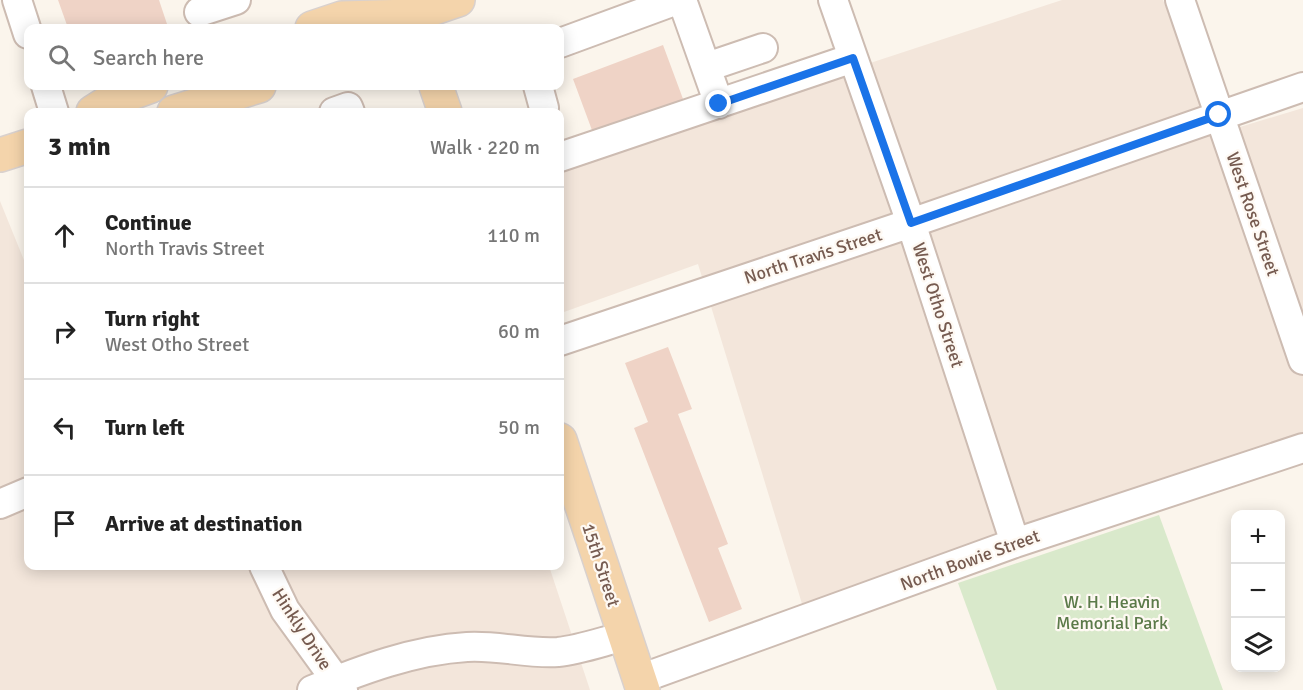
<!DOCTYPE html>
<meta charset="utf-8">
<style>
body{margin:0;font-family:Signika,sans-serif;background:#f6f6f6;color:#222}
.controls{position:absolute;right:18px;bottom:18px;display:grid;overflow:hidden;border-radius:12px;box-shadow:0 3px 15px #0003}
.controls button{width:54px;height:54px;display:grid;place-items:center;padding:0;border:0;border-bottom:2px solid #e0e0e0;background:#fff;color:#222;font:30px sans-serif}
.stop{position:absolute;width:18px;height:18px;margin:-14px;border:4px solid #1a73e8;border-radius:50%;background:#fff}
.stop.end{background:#1a73e8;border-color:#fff;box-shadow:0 2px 6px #0008}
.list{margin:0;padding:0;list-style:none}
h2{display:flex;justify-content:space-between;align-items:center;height:78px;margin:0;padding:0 24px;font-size:26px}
h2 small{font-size:20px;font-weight:400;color:#767676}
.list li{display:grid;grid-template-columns:39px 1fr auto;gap:18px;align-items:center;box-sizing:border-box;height:96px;padding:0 24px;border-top:2px solid #e0e0e0}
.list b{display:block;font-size:22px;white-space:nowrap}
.list p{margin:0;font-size:20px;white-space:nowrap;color:#767676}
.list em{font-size:20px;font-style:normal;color:#767676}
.icon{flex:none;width:33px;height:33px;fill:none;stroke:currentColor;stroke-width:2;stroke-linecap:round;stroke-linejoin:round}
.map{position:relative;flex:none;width:1303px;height:690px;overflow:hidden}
.search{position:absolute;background:#fff;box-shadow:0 3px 15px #0003;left:24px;top:24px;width:540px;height:66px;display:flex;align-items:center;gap:15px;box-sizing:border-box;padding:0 21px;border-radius:12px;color:#767676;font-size:22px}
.panel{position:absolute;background:#fff;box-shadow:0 3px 15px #0003;left:24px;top:108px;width:540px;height:462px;border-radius:12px}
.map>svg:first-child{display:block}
.residential{fill:#f3e6db}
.green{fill:#d9e9cb}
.building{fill:#efd3c6}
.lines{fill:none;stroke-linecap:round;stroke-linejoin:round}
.minor-casing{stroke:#cdbcb2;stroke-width:32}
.major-casing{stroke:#d9d1ce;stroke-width:36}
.minor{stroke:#fff;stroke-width:28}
.major{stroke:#f4d4ab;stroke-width:33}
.route{stroke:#1a73e8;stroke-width:8}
.labels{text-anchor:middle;stroke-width:4.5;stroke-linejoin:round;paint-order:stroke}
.street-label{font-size:18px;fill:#765b50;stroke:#fef9f3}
.park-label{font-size:18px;fill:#5b7a49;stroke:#fef9f3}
</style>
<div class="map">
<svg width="1303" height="690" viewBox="0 0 1303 690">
<rect width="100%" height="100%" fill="#fbf5ec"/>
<!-- residential -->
<path class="residential" d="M 1062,0 L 1163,0 L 1217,134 L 1303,108 L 1303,432 L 803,607 L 698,264 L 564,312 L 560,300 L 560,165 Z
M 0,201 L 28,270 L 28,566 L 549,566 L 590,690 L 0,690 Z"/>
<!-- green -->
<path class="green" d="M 1159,515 L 1223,690 L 997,690 L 958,583 Z"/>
<!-- building -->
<path class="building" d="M 58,0 L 159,0 L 167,24 L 152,28 L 68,28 Z
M 663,45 L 686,107 L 596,141 L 573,79 Z
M 668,347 L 692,409 L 678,414 L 728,544 L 718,548 L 742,609 L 709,622 L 634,428 L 648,422 L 625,363 Z"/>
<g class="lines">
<defs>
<path id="minor" d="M 17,0 L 28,34
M 682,0 L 719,104
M 833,0 L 911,223 L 1015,543
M 1180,0 L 1303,360
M 199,12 L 236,0
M 560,43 L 677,0
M 707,67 L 763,48
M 46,86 L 54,112
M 538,86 L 544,108
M 334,112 L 348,107 L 350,112
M 560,157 L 853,58
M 560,341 L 911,223 L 1303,87
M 0,504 L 28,492
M 264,566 L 285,610 L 343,690
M 640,679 L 1015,543 L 1303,448
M 312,690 C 361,670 414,650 467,647 C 497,645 527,654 558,652 C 580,650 604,641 625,636"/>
<path id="major" d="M 312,28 L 342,18 L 411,16
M 392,28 L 411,16 L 458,0
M 436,86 L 445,112
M 93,112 L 112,100 L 151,86
M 174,112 L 259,86
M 0,155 L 28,146
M 560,440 L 643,690"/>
</defs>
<!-- minor casing -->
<use href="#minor" class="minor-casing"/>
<!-- major casing -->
<use href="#major" class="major-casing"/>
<!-- minor -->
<use href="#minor" class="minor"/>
<!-- major -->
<use href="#major" class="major"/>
</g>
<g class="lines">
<!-- route -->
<path class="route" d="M 719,104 L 853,58 L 911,223 L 1219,115"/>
</g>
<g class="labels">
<!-- street labels -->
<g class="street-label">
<text transform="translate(1253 214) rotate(71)" y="6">West Rose Street</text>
<text transform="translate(813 256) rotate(-18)" y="6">North Travis Street</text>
<text transform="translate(938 305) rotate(72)" y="6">West Otho Street</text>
<text transform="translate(970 560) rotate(-20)" y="6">North Bowie Street</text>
<text transform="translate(601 565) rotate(72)" y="6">15th Street</text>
<text transform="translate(302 629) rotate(57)" y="6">Hinkly Drive</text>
</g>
<!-- park labels -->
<g class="park-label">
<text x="1112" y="608">W. H. Heavin<tspan x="1112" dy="21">Memorial Park</tspan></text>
</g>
</g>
</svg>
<div class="controls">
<button>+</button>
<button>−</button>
<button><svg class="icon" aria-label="layers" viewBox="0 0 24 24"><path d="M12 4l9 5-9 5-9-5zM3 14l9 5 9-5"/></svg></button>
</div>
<div class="stop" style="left:1219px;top:115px"></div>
<div class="stop end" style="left:719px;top:104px"></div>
<div class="search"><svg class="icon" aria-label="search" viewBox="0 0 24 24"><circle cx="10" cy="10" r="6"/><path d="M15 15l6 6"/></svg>Search here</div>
<section class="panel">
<h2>3 min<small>Walk · 220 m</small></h2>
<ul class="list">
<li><svg class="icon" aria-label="ahead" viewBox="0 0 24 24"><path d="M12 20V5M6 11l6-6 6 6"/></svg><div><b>Continue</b><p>North Travis Street</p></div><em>110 m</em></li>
<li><svg class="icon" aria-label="right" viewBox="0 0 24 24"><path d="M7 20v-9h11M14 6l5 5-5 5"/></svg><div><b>Turn right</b><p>West Otho Street</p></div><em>60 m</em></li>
<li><svg class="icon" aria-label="left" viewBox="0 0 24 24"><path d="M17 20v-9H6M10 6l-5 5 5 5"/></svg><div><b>Turn left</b></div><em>50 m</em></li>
<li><svg class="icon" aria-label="arrive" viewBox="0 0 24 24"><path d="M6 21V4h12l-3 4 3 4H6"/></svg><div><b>Arrive at destination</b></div></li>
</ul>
</section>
</div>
